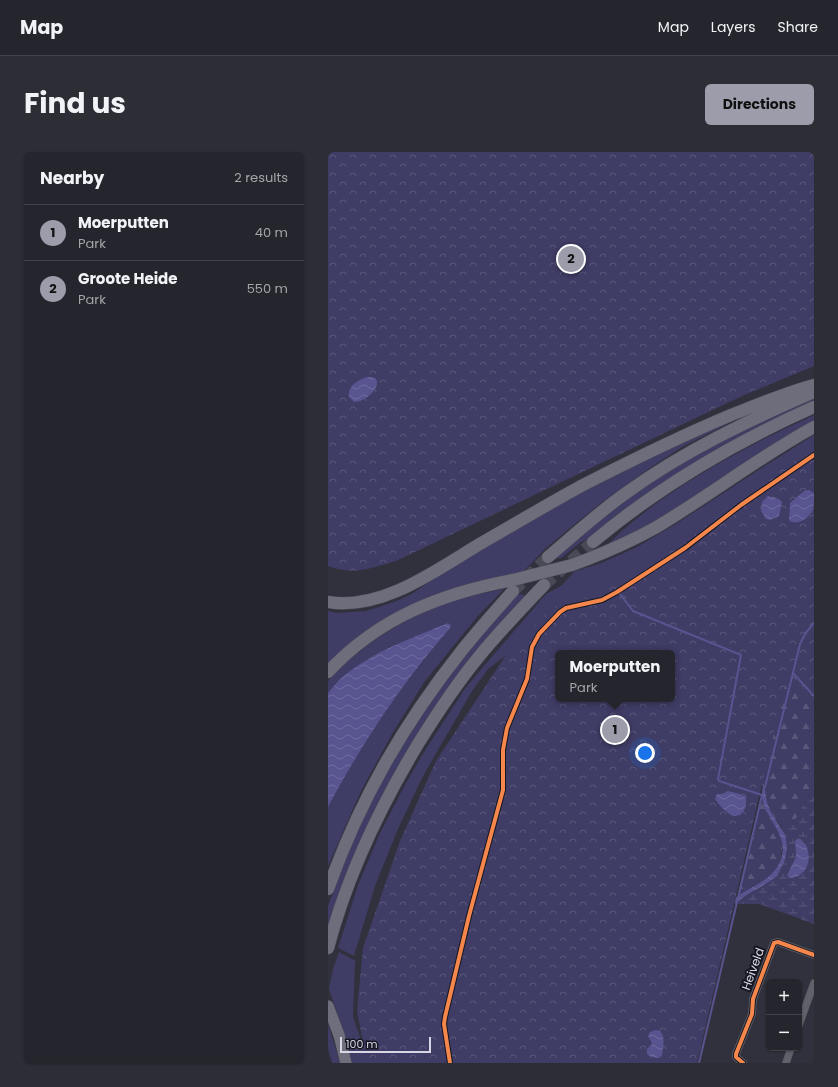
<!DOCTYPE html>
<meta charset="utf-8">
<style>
body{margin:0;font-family:Poppins,sans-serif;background:#2d2d36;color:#f1f3f6}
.controls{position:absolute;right:12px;bottom:12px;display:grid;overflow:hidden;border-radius:6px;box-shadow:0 1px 3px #0004}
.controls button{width:36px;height:36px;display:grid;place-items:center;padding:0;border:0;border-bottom:1px solid #42424a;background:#25252e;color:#f1f3f6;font:20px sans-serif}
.scale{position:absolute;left:12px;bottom:10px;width:91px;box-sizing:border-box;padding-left:4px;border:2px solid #d6d6e5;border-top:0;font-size:11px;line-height:14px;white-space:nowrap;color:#d6d6e5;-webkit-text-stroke:3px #161620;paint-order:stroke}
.you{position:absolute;left:317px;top:601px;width:14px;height:14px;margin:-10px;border:3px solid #fff;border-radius:50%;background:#1a73e8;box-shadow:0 0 0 6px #1a73e833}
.badge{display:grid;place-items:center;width:26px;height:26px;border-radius:50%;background:#9c9caa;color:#111;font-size:13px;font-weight:700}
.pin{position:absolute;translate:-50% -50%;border:2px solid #fff;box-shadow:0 1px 4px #0006}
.popup{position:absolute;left:227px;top:498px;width:120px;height:52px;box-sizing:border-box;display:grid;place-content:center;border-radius:6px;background:#25252e;filter:drop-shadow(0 1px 3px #0005);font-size:13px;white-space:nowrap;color:#a3a5aa}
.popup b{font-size:15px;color:#f1f3f6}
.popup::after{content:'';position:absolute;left:50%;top:100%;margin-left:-8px;border:8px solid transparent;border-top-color:#25252e}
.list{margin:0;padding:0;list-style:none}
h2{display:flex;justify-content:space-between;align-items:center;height:52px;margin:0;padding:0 16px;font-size:17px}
h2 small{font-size:13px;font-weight:400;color:#a3a5aa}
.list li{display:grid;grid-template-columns:26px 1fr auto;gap:12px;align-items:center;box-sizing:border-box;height:56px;padding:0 16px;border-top:1px solid #42424a}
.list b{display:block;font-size:15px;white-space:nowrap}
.list p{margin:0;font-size:13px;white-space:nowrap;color:#a3a5aa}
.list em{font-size:13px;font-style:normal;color:#a3a5aa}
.map{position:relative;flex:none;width:486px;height:911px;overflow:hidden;border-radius:6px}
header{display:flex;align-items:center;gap:24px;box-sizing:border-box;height:56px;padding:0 20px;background:#25252e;border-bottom:1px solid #42424a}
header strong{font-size:19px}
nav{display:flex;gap:22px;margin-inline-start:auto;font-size:14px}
.intro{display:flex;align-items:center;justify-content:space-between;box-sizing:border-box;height:96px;padding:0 24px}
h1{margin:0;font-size:28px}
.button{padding:10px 18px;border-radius:6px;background:#9c9caa;color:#111;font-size:14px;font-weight:700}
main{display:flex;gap:24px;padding:0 24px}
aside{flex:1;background:#25252e;border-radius:6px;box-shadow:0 1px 3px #0004}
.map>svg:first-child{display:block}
.grass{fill:#3f3c65}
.forest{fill:url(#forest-firs)}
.wetland{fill:url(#wetland-marsh);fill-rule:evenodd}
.park{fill:url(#park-crowns);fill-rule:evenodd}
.water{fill:url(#water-waves)}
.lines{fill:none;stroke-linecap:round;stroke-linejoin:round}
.stream{stroke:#585490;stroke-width:2}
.motorway-tunnel{stroke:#4a4a56;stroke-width:12;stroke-dasharray:12 6;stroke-linecap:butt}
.minor-casing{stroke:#4f4f5a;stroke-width:8}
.trunk-casing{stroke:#4f4f5a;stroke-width:12}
.motorway-casing{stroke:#4f4f5a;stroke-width:13}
.minor{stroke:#61616a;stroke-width:7}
.trunk{stroke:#6e6e7c;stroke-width:11}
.motorway{stroke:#6d6d7c;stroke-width:12}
.motorway-bridge-casing{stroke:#4f4f5a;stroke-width:13;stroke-linecap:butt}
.motorway-bridge{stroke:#6d6d7c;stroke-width:12}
.cycleway-casing{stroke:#161620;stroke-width:6}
.cycleway{stroke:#f5874c;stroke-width:4}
.labels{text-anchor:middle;stroke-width:4;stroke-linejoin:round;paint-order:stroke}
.street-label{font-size:12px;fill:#d6d6e5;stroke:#161620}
</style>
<header>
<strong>Map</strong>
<nav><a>Map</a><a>Layers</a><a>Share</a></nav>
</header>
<div class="intro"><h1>Find us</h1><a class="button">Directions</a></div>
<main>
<aside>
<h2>Nearby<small>2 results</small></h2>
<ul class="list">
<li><span class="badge">1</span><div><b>Moerputten</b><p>Park</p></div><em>40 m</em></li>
<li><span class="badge">2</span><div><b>Groote Heide</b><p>Park</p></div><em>550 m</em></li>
</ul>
</aside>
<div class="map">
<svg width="486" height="911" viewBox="0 0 486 911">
<defs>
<pattern id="forest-firs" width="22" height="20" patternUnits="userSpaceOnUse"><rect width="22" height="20" fill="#3f3c65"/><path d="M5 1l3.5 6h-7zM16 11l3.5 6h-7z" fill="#5a577b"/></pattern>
<pattern id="wetland-marsh" width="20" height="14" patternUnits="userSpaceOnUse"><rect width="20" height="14" fill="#3f3c65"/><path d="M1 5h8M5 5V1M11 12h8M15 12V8" fill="none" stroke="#5a577b"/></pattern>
<pattern id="park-crowns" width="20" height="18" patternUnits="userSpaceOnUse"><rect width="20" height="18" fill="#3f3c65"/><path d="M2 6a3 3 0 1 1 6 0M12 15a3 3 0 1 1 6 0" fill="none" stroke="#5a577b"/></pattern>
<pattern id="water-waves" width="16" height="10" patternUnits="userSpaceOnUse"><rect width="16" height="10" fill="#585490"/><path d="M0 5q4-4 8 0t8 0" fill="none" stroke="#6f6c9f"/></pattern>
</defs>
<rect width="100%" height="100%" fill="#31313d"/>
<!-- grass -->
<path class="grass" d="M 486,244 L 486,250 L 263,386 L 253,390 L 233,406 L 225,406 L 302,343 L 361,304 Z
M 439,252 L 354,295 L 319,318 L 273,351 L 247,372 L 218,396 L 193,422 L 136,434 L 0,514 L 0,459 L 8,461 L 38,459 L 69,449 L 85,441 L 149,398 L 255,337 Z
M 486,263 L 486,270 L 344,359 L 304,383 L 279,394 C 292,379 307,368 322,356 C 372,319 429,289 486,263 Z
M 486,283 L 486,301 L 356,395 L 191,493 L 160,517 L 144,539 L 94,626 L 70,677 L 47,734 L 26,804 L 10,796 L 30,733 L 52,681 L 78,631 L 96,600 L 136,538 L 155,515 L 218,442 L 233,434 L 247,419 L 271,412 L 309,395 L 351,370 L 432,317 Z
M 176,437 L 149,465 L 97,529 L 64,582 L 33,639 L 0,714 L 0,655 L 18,621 L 40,583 L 61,553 L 123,473 L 120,471 C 84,487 43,500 12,527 C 8,531 4,536 0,541 L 0,529 C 33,492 89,457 137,445 C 150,442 163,440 176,437 Z
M 187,441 L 199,444 L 102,564 L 0,782 L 0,754 L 22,696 L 45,644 L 77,587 L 118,525 Z
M 11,800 L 28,809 L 27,811 L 25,865 L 41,911 L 24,911 L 16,881 L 1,837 L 5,817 Z
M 0,872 L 12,911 L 4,911 L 0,896 Z"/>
<!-- forest -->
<path class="forest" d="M 459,520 L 486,543 L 486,634 L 466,670 L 452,673 L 442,658 L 439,650 L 436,633 L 436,634 L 406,624 Z
M 435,644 C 436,658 445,667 451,680 C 454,686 455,693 454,700 C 451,727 426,731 409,746 L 423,686 Z"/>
<!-- wetland -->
<path class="wetland" d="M 486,634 L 486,772 L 431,752 L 407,752 C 428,734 457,730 457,697 C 457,687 456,682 452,673 L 466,670 ZM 470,686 L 477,690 L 461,726 L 459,723 L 468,705 L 467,689 Z"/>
<!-- park -->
<path class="park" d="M 0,0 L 486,0 L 486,214 L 414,244 L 68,409 C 43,416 27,424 0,414 Z
M 486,297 L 486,547 L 460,521 L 369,911 L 39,911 L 29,859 L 35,796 L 72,689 L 108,609 L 180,500 L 188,494 L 220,459 L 225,455 L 265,443 L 291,432 L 329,409 L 362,386 L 407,349 L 453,317 ZM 230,501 L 344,501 L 344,547 L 230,547 Z"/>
<!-- water -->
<path class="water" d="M 39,225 C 61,223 43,250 26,250 L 21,245 C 19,234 30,228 39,225 Z
M 481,338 L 486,341 C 486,347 486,353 485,358 C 482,366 467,375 461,368 L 462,351 L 476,339 Z
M 440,344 L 451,347 L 454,350 L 451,364 L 442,368 L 438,367 L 433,359 L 434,350 Z
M 120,471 L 123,473 L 122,476 C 73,533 35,589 0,655 L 0,541 C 4,536 8,531 12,527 C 43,500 84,486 120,471 Z
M 436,632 L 439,650 L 442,658 L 457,683 L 459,694 L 457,708 L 449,724 L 436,733 L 417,744 L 407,752 C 407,750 407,748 408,746 C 411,742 417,740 421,737 C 434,730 448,722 453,707 C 462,680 433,665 434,641 C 434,638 435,634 436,632 Z
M 400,639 L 412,642 L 418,645 C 420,656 413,670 400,661 C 395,657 390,652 387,647 L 389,642 L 394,642 Z
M 470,686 C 486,692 485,726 461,726 L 459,723 L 468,705 L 467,689 Z
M 328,878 L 332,879 C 338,885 335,896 334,904 L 330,906 L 323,905 L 319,902 L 319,897 L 324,892 L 323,889 L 320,884 L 322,880 Z"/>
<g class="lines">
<!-- stream -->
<path class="stream" d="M 292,442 L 305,459 L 413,503 L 390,627 L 391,629 L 434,643 L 410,746
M 465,521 L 486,544
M 437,635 L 472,492 L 477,482 L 486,471
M 371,911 L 409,750"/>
<!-- motorway-tunnel -->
<path class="motorway-tunnel" d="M 216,433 L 265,390
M 185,439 L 220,405"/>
<defs>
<path id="minor" d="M 471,873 L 486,831
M 415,911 L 408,905 L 408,902 L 424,862 L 425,847 L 446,791 L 450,790 L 486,803
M 458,911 L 463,896"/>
<path id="trunk" d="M 0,854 L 11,883 L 18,911"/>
<path id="motorway" d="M 265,390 C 332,334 407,290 486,255
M 220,405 C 246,383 271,360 298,341 C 356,299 421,268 486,240
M 260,407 C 283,398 305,388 327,376 C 381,344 431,305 486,275
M 0,450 C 53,459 107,419 150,393 C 185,373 220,352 255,333 C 304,308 353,284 403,263 C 431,252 457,241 486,233
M 0,520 C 50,466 114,441 185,428
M 0,737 C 32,647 76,571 135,497 C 151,477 168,458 185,439
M 0,796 C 19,724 52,655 90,592 C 108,563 127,534 149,507 C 170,481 193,457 216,433"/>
</defs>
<!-- minor casing -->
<use href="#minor" class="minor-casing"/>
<!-- trunk casing -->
<use href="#trunk" class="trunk-casing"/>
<!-- motorway casing -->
<use href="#motorway" class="motorway-casing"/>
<!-- minor -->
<use href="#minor" class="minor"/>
<!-- trunk -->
<use href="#trunk" class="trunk"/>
<!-- motorway -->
<use href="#motorway" class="motorway"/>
<defs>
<path id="motorway-bridge" d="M 185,428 L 244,413 L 260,407"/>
</defs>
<!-- motorway-bridge casing -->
<use href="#motorway-bridge" class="motorway-bridge-casing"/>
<!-- motorway-bridge -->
<use href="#motorway-bridge" class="motorway-bridge"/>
<defs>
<path id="cycleway" d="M 122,911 L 116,872 L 117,865 L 141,764 L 175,638 L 175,598 L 179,576 L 199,527 L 204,495 L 211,482 L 232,460 L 238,456 L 274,448 L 289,440 L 357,396 L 413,353 L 486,303
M 415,911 L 408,905 L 408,902 L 424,862 L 425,847 L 446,791 L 450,790 L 486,803"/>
</defs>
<!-- cycleway casing -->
<use href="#cycleway" class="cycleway-casing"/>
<!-- cycleway -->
<use href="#cycleway" class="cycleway"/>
</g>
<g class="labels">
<!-- street labels -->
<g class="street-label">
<text transform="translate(425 817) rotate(-70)" y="4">Heiveld</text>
</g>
</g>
</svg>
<div class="controls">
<button>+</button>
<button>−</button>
</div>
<div class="scale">100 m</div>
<div class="you"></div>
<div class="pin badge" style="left:287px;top:578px">1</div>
<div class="popup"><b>Moerputten</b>Park</div>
<div class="pin badge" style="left:243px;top:107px">2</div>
</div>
</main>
